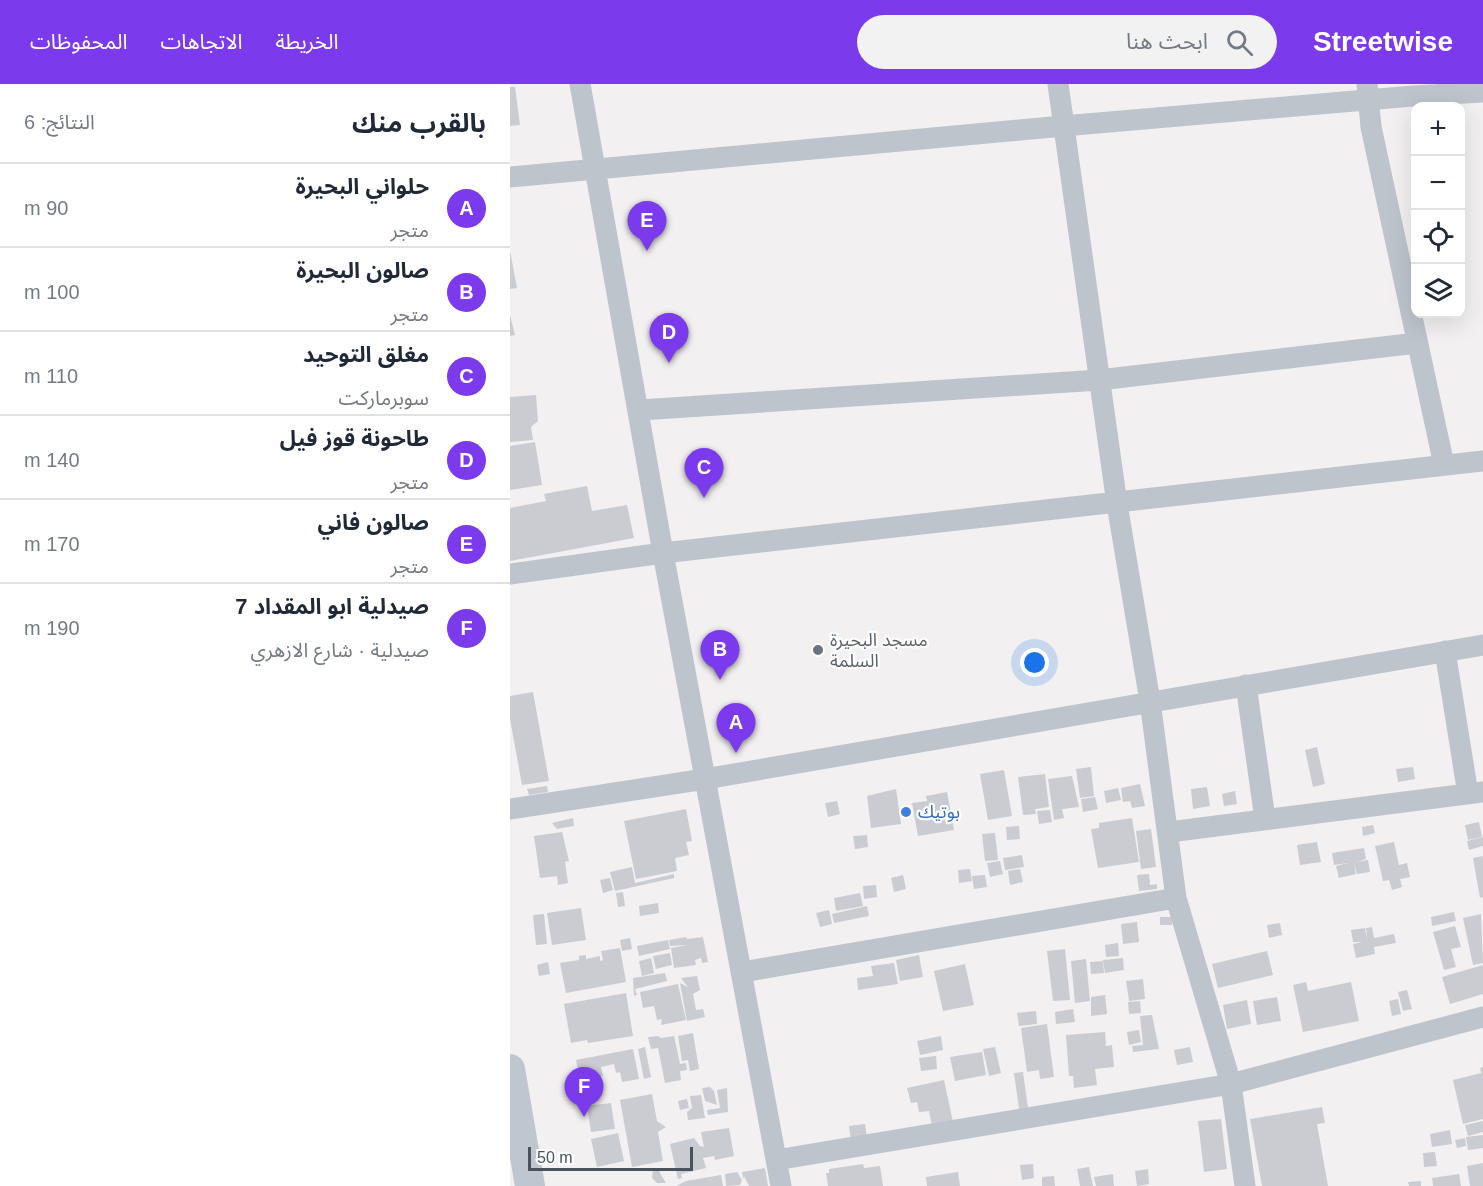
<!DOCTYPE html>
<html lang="ar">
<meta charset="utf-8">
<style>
body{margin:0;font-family:Arial,"Noto Sans Arabic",sans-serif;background:#f2f2f3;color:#1f2937;direction:rtl}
.controls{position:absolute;right:18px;top:18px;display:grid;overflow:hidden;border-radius:12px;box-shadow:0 6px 24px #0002}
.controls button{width:54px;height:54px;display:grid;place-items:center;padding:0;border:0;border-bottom:2px solid #e0e1e3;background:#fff;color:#1f2937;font:30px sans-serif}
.scale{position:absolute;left:18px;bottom:15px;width:165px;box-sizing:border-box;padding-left:6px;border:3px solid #4a535b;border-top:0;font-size:16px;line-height:21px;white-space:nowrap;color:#4a535b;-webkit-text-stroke:4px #fff;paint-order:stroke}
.you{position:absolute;left:525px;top:579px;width:21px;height:21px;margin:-15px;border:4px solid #fff;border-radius:50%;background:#1a73e8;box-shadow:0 0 0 9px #1a73e833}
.badge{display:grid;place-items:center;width:39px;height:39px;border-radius:50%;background:#7c3aed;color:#fff;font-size:20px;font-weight:700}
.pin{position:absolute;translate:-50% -50px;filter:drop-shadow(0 2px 3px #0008)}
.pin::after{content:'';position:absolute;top:32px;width:21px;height:18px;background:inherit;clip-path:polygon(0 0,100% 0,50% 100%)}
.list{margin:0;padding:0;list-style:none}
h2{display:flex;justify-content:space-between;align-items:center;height:78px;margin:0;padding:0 24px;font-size:26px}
h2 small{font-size:20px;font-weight:400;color:#747a83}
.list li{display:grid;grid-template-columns:39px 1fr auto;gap:18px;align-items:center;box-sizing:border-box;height:84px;padding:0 24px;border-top:2px solid #e0e1e3}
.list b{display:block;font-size:22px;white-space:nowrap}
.list p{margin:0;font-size:20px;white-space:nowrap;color:#747a83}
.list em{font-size:20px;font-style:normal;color:#747a83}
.icon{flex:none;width:33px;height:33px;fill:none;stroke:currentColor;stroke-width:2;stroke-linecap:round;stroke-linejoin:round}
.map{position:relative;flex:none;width:973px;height:1102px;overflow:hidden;direction:ltr}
header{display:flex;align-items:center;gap:36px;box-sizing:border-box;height:84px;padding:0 30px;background:#7c3aed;color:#fff}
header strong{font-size:28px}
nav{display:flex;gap:33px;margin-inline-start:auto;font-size:21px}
.search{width:420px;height:54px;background:#f2f2f3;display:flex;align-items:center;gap:15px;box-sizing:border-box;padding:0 21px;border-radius:33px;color:#747a83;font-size:22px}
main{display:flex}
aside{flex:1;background:#fff}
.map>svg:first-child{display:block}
.building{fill:#cbccd2}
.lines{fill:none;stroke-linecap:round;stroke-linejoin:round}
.street{stroke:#bdc4cb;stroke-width:21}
.secondary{stroke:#bec6cf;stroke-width:30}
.worship-dot{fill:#6b7280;stroke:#fff;stroke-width:2}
.shop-dot{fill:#3f7fe0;stroke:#fff;stroke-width:2}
.labels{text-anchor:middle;stroke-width:4.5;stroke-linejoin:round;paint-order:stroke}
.worship-label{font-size:18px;fill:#5b616d;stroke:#fff;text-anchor:start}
.shop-label{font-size:18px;fill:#366cbe;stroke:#fff;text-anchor:start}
</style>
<header>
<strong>Streetwise</strong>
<div class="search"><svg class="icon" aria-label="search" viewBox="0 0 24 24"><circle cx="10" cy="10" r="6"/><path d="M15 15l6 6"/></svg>ابحث هنا</div>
<nav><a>الخريطة</a><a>الاتجاهات</a><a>المحفوظات</a></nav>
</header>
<main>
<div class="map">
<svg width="973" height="1102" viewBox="0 0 973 1102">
<rect width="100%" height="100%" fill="#f2f0f0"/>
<!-- building -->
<path class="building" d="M 0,3 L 5,3 L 10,41 L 0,42 Z
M 0,167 L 7,204 L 0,205 Z
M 0,231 L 5,251 L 0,252 Z
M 26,311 L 28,337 L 21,343 L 23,356 L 0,358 L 0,313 Z
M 25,358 L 32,401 L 0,406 L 0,362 Z
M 77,402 L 82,427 L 117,421 L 124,454 L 0,477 L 0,424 L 36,417 L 34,410 Z
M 23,608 L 39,697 L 12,701 L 0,635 L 0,612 Z
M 807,663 L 815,700 L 803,703 L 795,666 Z
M 581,683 L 584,712 L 570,714 L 566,685 Z
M 903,683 L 905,695 L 888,698 L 886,685 Z
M 494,686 L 502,732 L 478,736 L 470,690 Z
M 535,690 L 539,723 L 525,725 L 526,730 L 513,731 L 508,693 Z
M 562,692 L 569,723 L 552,725 L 554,734 L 544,736 L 538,695 Z
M 630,700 L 635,722 L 622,724 L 620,717 L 613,718 L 611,704 Z
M 37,702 L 38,708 L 19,711 L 17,705 Z
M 697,703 L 700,722 L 683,725 L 681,705 Z
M 608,704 L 611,716 L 596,719 L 594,707 Z
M 386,705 L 391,740 L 361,744 L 357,712 Z
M 725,707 L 727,720 L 714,722 L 712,710 Z
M 437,708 L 444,746 L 408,752 L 402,719 L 417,717 L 416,712 Z
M 585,713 L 588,725 L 573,728 L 571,715 Z
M 327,717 L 330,730 L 318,733 L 315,719 Z
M 176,725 L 182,757 L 176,758 L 179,771 L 165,774 L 167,787 L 126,795 L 114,737 Z
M 540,726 L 542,738 L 529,740 L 527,727 Z
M 63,734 L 64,742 L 47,745 L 42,739 Z
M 622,734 L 629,778 L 588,784 L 581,745 L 589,744 L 589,739 Z
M 969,738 L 972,753 L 958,756 L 955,741 Z
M 863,741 L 865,749 L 853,752 L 852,743 Z
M 509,742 L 510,755 L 497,756 L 496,743 Z
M 641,745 L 646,783 L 631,785 L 626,747 Z
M 52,748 L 59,777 L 55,778 L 58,799 L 48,801 L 47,792 L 30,794 L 24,752 Z
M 485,749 L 488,776 L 475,777 L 472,750 Z
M 357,751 L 358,763 L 345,765 L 343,752 Z
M 973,753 L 973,762 L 959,766 L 957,757 Z
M 807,758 L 811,778 L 790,781 L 787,761 Z
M 884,758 L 889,781 L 897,779 L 900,793 L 890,795 L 892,803 L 882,806 L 879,796 L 873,797 L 865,762 Z
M 854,764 L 856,775 L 847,778 L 858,776 L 860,788 L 847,790 L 844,778 L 846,790 L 829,794 L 826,782 L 838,779 L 824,781 L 822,769 Z
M 512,771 L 514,783 L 495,786 L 493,774 Z
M 973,772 L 973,813 L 970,814 L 963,774 Z
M 490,777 L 493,790 L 480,793 L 477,779 Z
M 122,783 L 125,799 L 164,790 L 164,794 L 105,807 L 100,788 Z
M 460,785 L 462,797 L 449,799 L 448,786 Z
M 510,785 L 513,798 L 500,801 L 498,787 Z
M 639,790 L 640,801 L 647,800 L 647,805 L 629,807 L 627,791 Z
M 393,791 L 396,805 L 384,808 L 381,794 Z
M 475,791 L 477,803 L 464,805 L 462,792 Z
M 100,794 L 103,806 L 93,809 L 90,796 Z
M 366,801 L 367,813 L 354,815 L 353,802 Z
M 113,808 L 115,822 L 108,823 L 106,809 Z
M 350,809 L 353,822 L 326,827 L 324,814 Z
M 148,819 L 149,829 L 130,832 L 129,822 Z
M 357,822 L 359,832 L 324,839 L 322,830 Z
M 71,824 L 76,856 L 42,861 L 37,829 Z
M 319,826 L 322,840 L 310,843 L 306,829 Z
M 944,828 L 946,837 L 922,842 L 921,833 Z
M 34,830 L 37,860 L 26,861 L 23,831 Z
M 971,830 L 973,879 L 963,881 L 953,834 Z
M 650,833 L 662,833 L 662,841 L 650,841 Z
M 627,838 L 629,858 L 613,860 L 611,840 Z
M 770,839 L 772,851 L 759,854 L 757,841 Z
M 945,842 L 951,863 L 941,865 L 946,883 L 934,886 L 923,848 Z
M 862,843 L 864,854 L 884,850 L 886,859 L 864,863 L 865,870 L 846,874 L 843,860 L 852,858 L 843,858 L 841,846 L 855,844 L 857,857 L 856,844 Z
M 176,853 L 177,855 L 193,853 L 198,878 L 192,879 L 191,874 L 185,876 L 186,881 L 164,884 L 161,864 L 178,861 L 160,862 L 159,856 Z
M 120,854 L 122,865 L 112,867 L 110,856 Z
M 158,856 L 160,865 L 129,872 L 127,862 Z
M 608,859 L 609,872 L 596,873 L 595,861 Z
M 110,864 L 116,898 L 56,909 L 50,879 L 69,876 L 69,872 L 76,871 L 76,875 L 90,872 L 90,877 L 93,876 L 91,867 Z
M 555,865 L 560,916 L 543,917 L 537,867 Z
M 757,867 L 763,891 L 708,904 L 702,880 Z
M 160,869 L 162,881 L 146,885 L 143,872 Z
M 409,871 L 413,893 L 390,897 L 386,876 Z
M 141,874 L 144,889 L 132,892 L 129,877 Z
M 613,874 L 614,886 L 595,889 L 593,876 Z
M 576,875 L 580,917 L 565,919 L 561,877 Z
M 593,877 L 594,889 L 581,890 L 580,878 Z
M 38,878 L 40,890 L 29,892 L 27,881 Z
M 384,879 L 388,900 L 348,906 L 347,894 L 363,892 L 361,882 Z
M 455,880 L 464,921 L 433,927 L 424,887 Z
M 973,881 L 973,910 L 940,920 L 932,893 Z
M 155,889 L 157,897 L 125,905 L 127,911 L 124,912 L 123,894 Z
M 187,892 L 190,906 L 183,910 L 186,926 L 193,925 L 195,933 L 177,937 L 170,899 L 178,903 L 171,894 Z
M 633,895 L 635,915 L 619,917 L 616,897 Z
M 796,898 L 798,907 L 841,898 L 849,937 L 793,948 L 783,901 Z
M 168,900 L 176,936 L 151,941 L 152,935 L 147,936 L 144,922 L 133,924 L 130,908 Z
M 897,906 L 902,925 L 893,927 L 888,908 Z
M 116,909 L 123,952 L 78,959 L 77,956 L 61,959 L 54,920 Z
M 595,911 L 597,930 L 581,932 L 581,913 Z
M 767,913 L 771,937 L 747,941 L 743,917 Z
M 888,915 L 891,930 L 882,932 L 879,917 Z
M 737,916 L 741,940 L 717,945 L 713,921 Z
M 630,917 L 631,929 L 619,930 L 618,918 Z
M 563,925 L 565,938 L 546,940 L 545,928 Z
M 526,927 L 527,940 L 509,942 L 507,929 Z
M 642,931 L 649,965 L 623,968 L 622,962 L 633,961 L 630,932 Z
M 537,940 L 544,993 L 530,995 L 529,986 L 517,988 L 511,944 Z
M 629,946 L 631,958 L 619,961 L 617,948 Z
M 595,948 L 596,962 L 602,961 L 604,983 L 585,985 L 587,1001 L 564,1004 L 563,992 L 559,992 L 556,951 Z
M 183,949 L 189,985 L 180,987 L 178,976 L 172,977 L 168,952 Z
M 148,952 L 151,954 L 164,952 L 170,980 L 176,979 L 177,986 L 170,987 L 171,996 L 155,999 L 148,964 L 141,965 L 138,953 Z
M 431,952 L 433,966 L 410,971 L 407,957 Z
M 135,963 L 141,993 L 134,995 L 128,965 Z
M 485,963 L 491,989 L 479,992 L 473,965 Z
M 680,963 L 683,978 L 667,981 L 664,966 Z
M 123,965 L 129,995 L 112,998 L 110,988 L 106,989 L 104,980 L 91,983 L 93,992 L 88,993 L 89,997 L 71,1000 L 66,976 Z
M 472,968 L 476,991 L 445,997 L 440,973 Z
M 426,972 L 427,985 L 411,987 L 409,974 Z
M 973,983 L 973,1035 L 953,1040 L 943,996 L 971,989 L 970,984 Z
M 513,988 L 518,1024 L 509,1025 L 504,989 Z
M 434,996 L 443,1038 L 422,1042 L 419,1027 L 409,1028 L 407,1018 L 401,1019 L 397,1004 Z
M 200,1003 L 204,1007 L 207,1021 L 195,1017 L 192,1004 Z
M 217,1004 L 218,1028 L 198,1031 L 197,1026 L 210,1024 L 207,1006 Z
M 142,1010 L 147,1037 L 156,1043 L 148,1048 L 153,1077 L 122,1083 L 110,1016 Z
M 191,1011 L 195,1034 L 178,1036 L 177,1028 L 182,1024 L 180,1012 Z
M 177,1015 L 179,1024 L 170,1026 L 168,1017 Z
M 101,1019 L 105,1045 L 81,1048 L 77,1022 Z
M 812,1023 L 815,1039 L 807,1040 L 818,1102 L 752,1102 L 740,1035 Z
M 711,1035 L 717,1085 L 694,1088 L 688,1037 Z
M 973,1037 L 973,1048 L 958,1052 L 955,1041 Z
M 355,1040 L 357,1055 L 341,1057 L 339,1042 Z
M 219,1044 L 224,1072 L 205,1076 L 204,1072 L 193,1074 L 196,1084 L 171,1090 L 172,1094 L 168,1095 L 160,1060 L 184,1054 L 190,1062 L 194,1063 L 191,1048 Z
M 940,1046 L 942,1060 L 922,1063 L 920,1050 Z
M 108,1049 L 114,1077 L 87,1083 L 81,1055 Z
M 973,1051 L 973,1064 L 958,1066 L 956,1053 Z
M 955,1054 L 956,1062 L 947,1064 L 945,1056 Z
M 925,1068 L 927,1082 L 914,1083 L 913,1069 Z
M 973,1079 L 973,1102 L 960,1102 L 957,1082 Z
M 353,1080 L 354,1084 L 370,1082 L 373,1102 L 318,1102 L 316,1089 L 319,1089 L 319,1085 Z
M 523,1080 L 524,1094 L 512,1096 L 510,1081 Z
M 579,1083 L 583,1102 L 570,1102 L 567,1085 Z
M 149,1084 L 150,1089 L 156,1099 L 147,1099 L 142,1094 L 143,1086 Z
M 255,1084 L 258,1102 L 239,1102 L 234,1092 L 233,1095 L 232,1088 Z
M 638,1085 L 639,1100 L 627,1102 L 625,1087 Z
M 227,1088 L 232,1096 L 230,1101 L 216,1102 L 215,1090 Z
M 448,1088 L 450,1102 L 417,1102 L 416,1093 Z
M 603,1090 L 604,1102 L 586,1102 L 584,1093 Z
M 949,1090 L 951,1102 L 923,1102 L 922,1094 Z
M 211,1091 L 213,1102 L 166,1102 L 176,1097 Z
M 544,1092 L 545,1102 L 532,1102 L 532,1093 Z
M 911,1097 L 911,1102 L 899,1102 L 898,1098 Z"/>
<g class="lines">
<!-- street -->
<path class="street" d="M 70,0 L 153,469 L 271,1102
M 548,0 L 607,420 L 640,617 L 666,814 L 721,1000 L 735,1102
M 857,0 L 861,43 L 934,381
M 0,93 L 553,42 L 903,12 L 973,8
M 130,326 L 589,296 L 907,259
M 0,490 L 153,469 L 973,377
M 935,567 L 958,710
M 736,601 L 755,735
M 0,725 L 195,695 L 973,561
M 659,748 L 973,708
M 232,888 L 666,814
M 266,1076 L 721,1000 L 973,933"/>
<!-- secondary -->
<path class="secondary" d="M 0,985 L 20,1102"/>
</g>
<!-- markers -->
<circle class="worship-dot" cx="308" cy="566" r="6"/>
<circle class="shop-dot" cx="396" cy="728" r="6"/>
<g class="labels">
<!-- worship labels -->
<g class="worship-label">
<text x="320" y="562">مسجد البحيرة<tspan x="320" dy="21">السلمة</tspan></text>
</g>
<!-- shop labels -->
<g class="shop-label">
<text x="408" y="734">بوتيك</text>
</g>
</g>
</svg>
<div class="controls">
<button>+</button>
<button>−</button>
<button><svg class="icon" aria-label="locate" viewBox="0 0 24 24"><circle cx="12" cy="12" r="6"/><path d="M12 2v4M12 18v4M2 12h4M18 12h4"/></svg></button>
<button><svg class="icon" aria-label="layers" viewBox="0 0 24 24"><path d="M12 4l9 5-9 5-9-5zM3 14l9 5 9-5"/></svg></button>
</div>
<div class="scale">50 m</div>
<div class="you"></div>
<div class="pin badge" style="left:226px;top:669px">A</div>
<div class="pin badge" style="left:210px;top:596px">B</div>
<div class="pin badge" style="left:194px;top:414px">C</div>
<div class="pin badge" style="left:159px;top:279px">D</div>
<div class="pin badge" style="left:137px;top:167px">E</div>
<div class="pin badge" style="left:74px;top:1033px">F</div>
</div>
<aside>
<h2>بالقرب منك<small>النتائج: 6</small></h2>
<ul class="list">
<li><span class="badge">A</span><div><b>حلواني البحيرة</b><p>متجر</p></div><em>90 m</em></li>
<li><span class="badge">B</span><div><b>صالون البحيرة</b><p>متجر</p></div><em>100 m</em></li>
<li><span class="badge">C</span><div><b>مغلق التوحيد</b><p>سوبرماركت</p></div><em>110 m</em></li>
<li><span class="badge">D</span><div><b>طاحونة قوز فيل</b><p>متجر</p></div><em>140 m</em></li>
<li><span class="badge">E</span><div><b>صالون فاني</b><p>متجر</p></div><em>170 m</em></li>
<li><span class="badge">F</span><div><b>صيدلية ابو المقداد 7</b><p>صيدلية · شارع الازهري</p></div><em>190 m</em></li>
</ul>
</aside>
</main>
